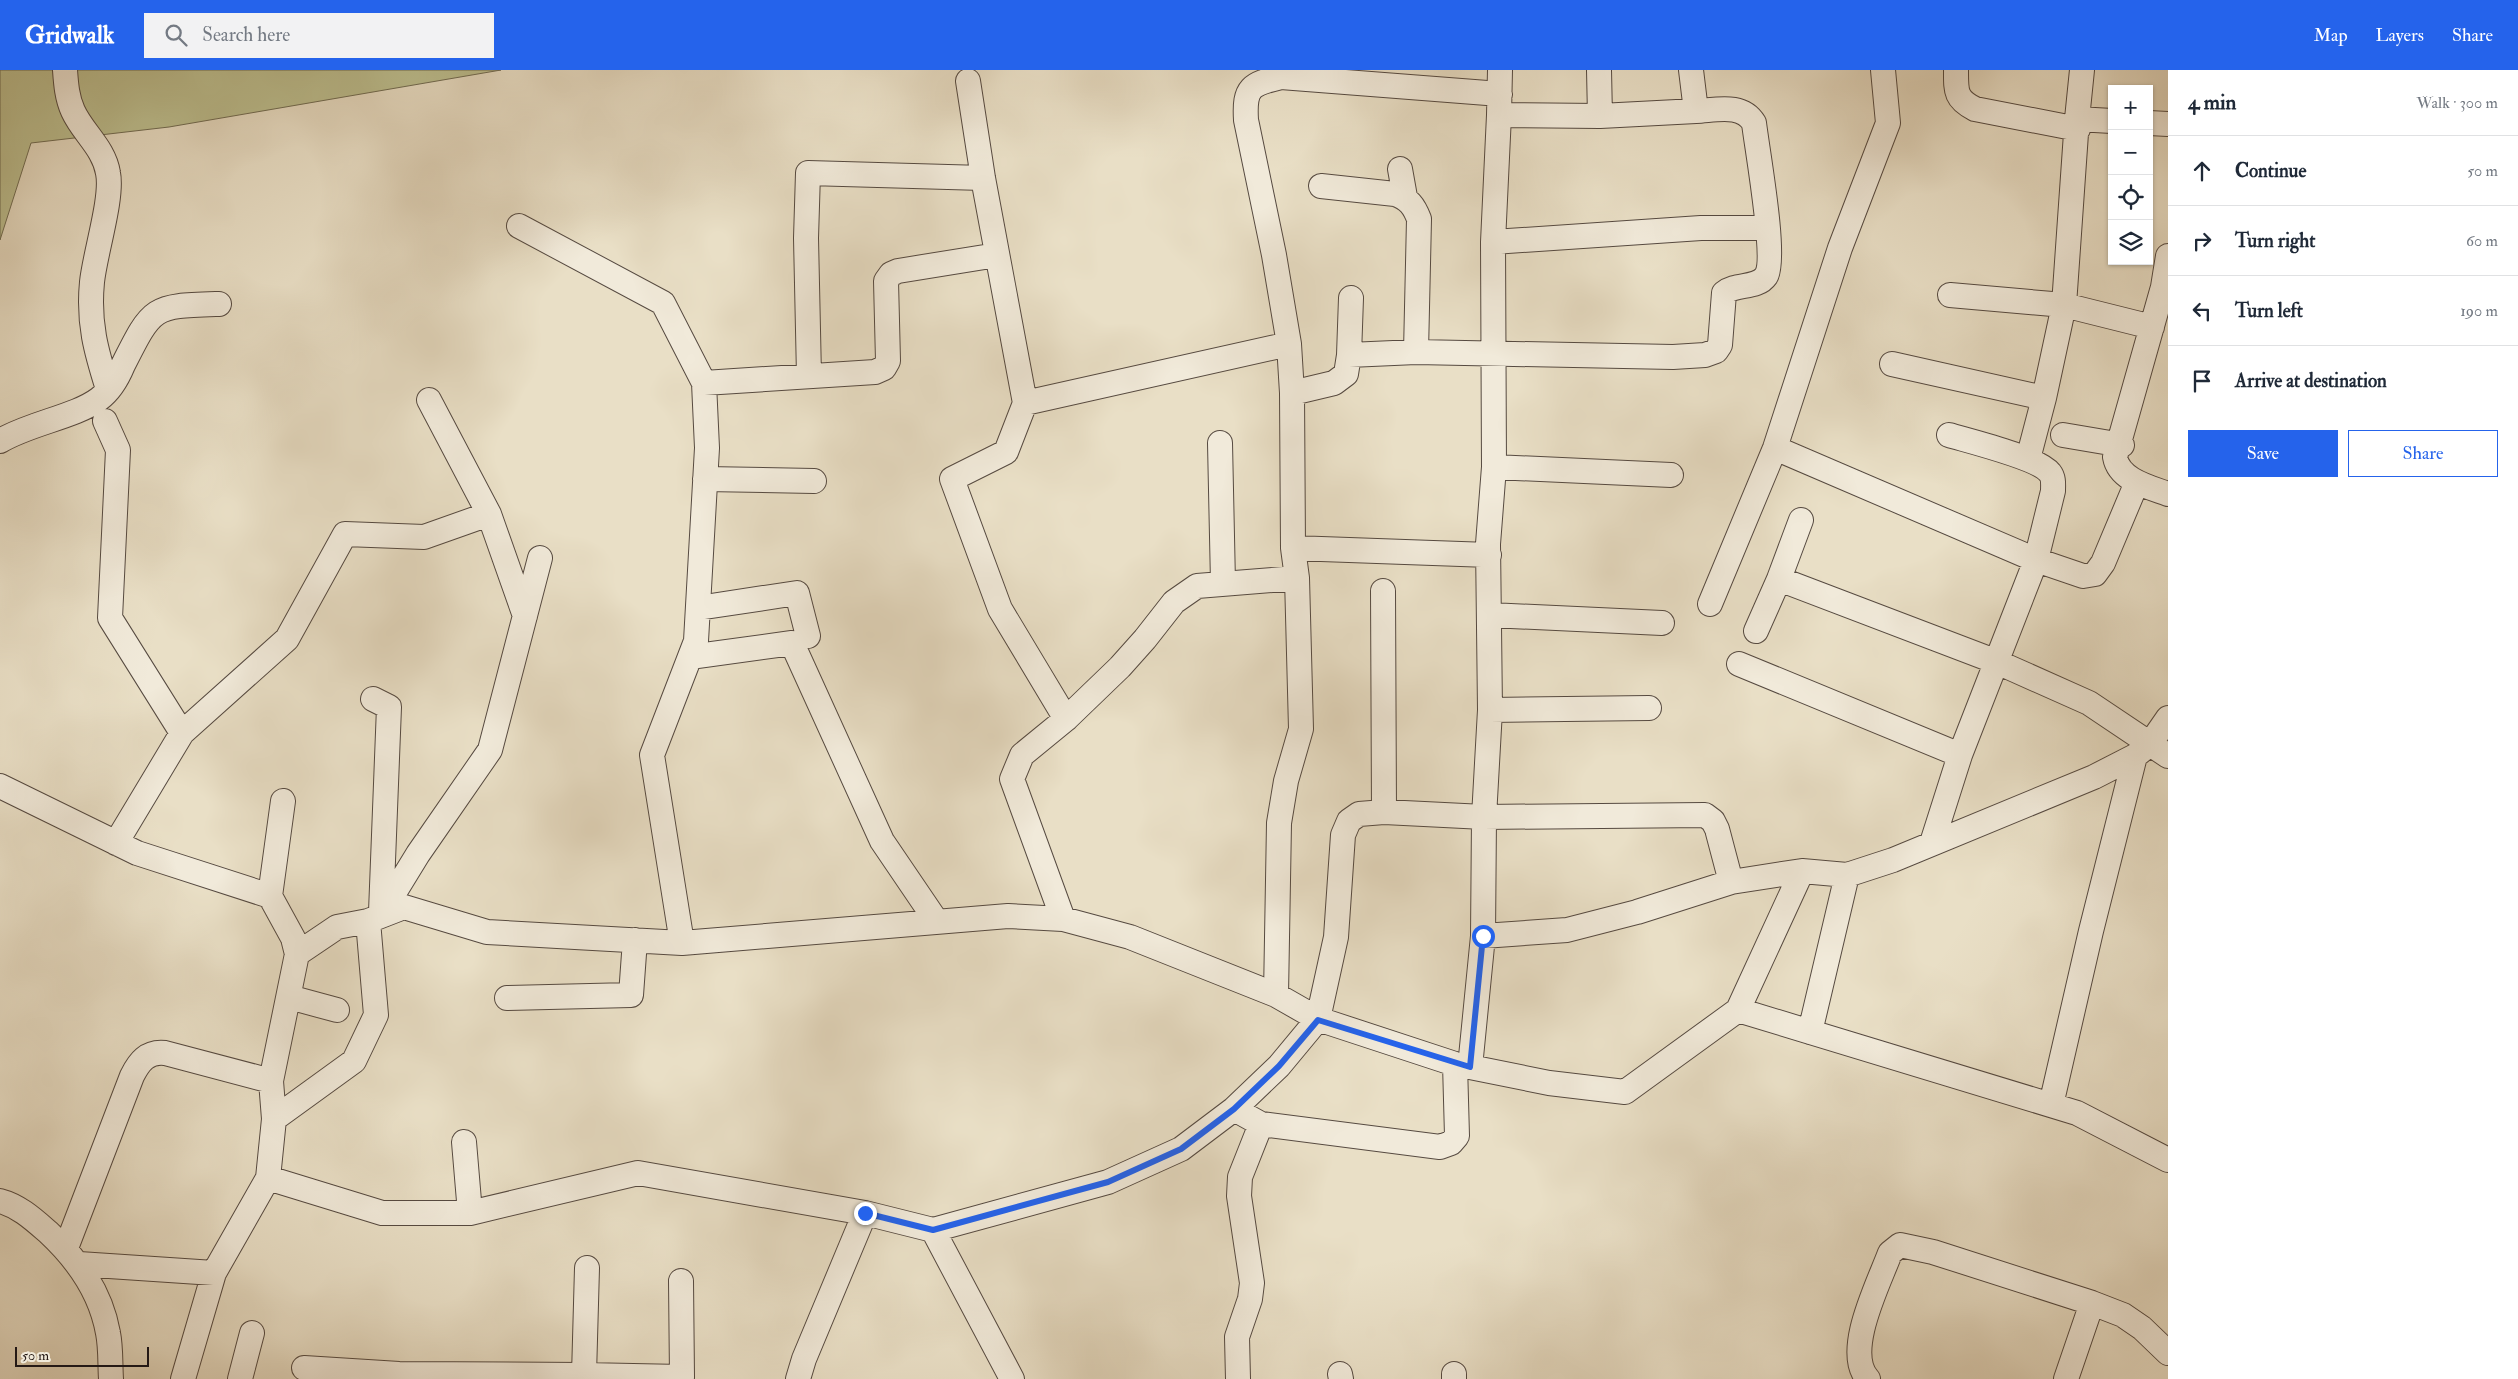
<!DOCTYPE html>
<meta charset="utf-8">
<style>
body{margin:0;font-family:"IM FELL Double Pica",serif;background:#f2f2f3;color:#1f2937}
.controls{position:absolute;right:15px;top:15px;display:grid;overflow:hidden;border-radius:0px;box-shadow:0 1px 4px #0004}
.controls button{width:45px;height:45px;display:grid;place-items:center;padding:0;border:0;border-bottom:1px solid #e0e1e3;background:#fff;color:#1f2937;font:25px sans-serif}
.scale{position:absolute;left:15px;bottom:12px;width:134px;box-sizing:border-box;padding-left:5px;border:2px solid #251915;border-top:0;font-size:14px;line-height:18px;white-space:nowrap;color:#251915;-webkit-text-stroke:4px #f1eada;paint-order:stroke}
.stop{position:absolute;width:15px;height:15px;margin:-11px;border:4px solid #2563eb;border-radius:50%;background:#fff}
.stop.end{background:#2563eb;border-color:#fff;box-shadow:0 1px 5px #0008}
.list{margin:0;padding:0;list-style:none}
h2{display:flex;justify-content:space-between;align-items:center;height:65px;margin:0;padding:0 20px;font-size:21px}
h2 small{font-size:16px;font-weight:400;color:#747a83}
.list li{display:grid;grid-template-columns:32px 1fr auto;gap:15px;align-items:center;box-sizing:border-box;height:70px;padding:0 20px;border-top:1px solid #e0e1e3}
.list b{display:block;font-size:19px;white-space:nowrap}
.list em{font-size:16px;font-style:normal;color:#747a83}
.actions{display:flex;gap:10px;padding:15px 20px}
.actions a{flex:1;padding:11px 0;border:1px solid #2563eb;border-radius:0px;text-align:center;font-size:18px;color:#2563eb}
.actions .main{background:#2563eb;color:#fff}
.icon{flex:none;width:28px;height:28px;fill:none;stroke:currentColor;stroke-width:2;stroke-linecap:round;stroke-linejoin:round}
.map{position:relative;flex:none;width:2168px;height:1309px;overflow:hidden}
header{display:flex;align-items:center;gap:30px;box-sizing:border-box;height:70px;padding:0 25px;background:#2563eb;color:#fff}
header strong{font-size:24px}
nav{display:flex;gap:28px;margin-inline-start:auto;font-size:18px}
.search{width:350px;height:45px;background:#f2f2f3;display:flex;align-items:center;gap:12px;box-sizing:border-box;padding:0 18px;border-radius:0px;color:#747a83;font-size:19px}
main{display:flex}
aside{flex:1;background:#fff}
.map>svg:first-child{display:block}
.green{fill:#bdc091;stroke:#716c53}
.lines{fill:none;stroke-linecap:round;stroke-linejoin:round}
.minor-casing{stroke:#564a41;stroke-width:26}
.minor{stroke:#f1eada;stroke-width:24}
.route{stroke:#2563eb;stroke-width:6}
</style>
<header>
<strong>Gridwalk</strong>
<div class="search"><svg class="icon" aria-label="search" viewBox="0 0 24 24"><circle cx="10" cy="10" r="6"/><path d="M15 15l6 6"/></svg>Search here</div>
<nav><a>Map</a><a>Layers</a><a>Share</a></nav>
</header>
<main>
<div class="map">
<svg width="2168" height="1309" viewBox="0 0 2168 1309">
<rect width="100%" height="100%" fill="#e9dfc6"/>
<filter id="stains"><feTurbulence type="fractalNoise" baseFrequency=".004" numOctaves="4"/><feColorMatrix values="0 0 0 0 .2 0 0 0 0 .09 0 0 0 0 .02 0 0 0 .5 -.17"/></filter>
<radialGradient id="worn" r=".72"><stop offset=".6" stop-color="#630" stop-opacity="0"/><stop offset="1" stop-color="#630" stop-opacity=".3"/></radialGradient>
<!-- green -->
<path class="green" d="M 0,0 L 501,0 L 169,57 L 31,73 L 0,170 Z"/>
<g class="lines">
<defs>
<path id="minor" d="M 65,0 C 66,14 67,28 73,41 C 83,63 104,78 108,103 C 113,128 95,183 92,212 C 88,253 96,281 108,319
M 1500,0 L 1499,45 L 1600,46 L 1696,41 L 1691,0
M 1599,0 L 1600,46
M 1956,0 C 1956,21 1955,29 1975,39 L 2078,59
M 968,11 L 983,108 L 1025,333
M 2077,49 L 2082,0
M 2149,53 L 2168,54
M 1400,99 L 1405,127
M 1321,116 L 1395,124 C 1409,129 1414,136 1419,149 L 1416,282
M 519,156 L 663,233 L 704,313 L 707,378 L 696,571 L 652,685 L 682,873
M 1493,172 L 1499,45
M 2168,186 L 2163,217 L 2115,387 C 2119,410 2149,417 2168,424
M 1950,225 L 2064,235 L 2152,257
M 1349,285 L 1416,282 L 1673,287 L 1705,285 L 1716,281 L 1720,275 L 1724,223 C 1736,213 1757,219 1766,206 C 1777,189 1757,79 1754,53 C 1742,33 1717,40 1696,41
M 1892,294 L 2044,328
M 809,306 L 806,168 L 808,103 L 983,108
M 704,313 L 875,302 L 884,298 L 888,291 L 886,211 L 891,204 L 898,201 L 997,185
M 1292,323 L 1334,313 L 1346,304 L 1349,285 L 1351,228
M 429,330 L 489,444 L 525,546
M 105,351 L 118,380 L 110,548 L 182,663
M 1949,365 C 1969,371 2039,388 2050,403 C 2054,408 2053,415 2053,421 L 2036,490 L 2083,506 L 2095,504 L 2103,493 L 2137,412
M 2063,365 L 2122,375
M 0,371 C 30,353 75,347 99,329 C 110,321 118,307 123,295 C 153,235 153,236 219,234
M 1220,373 L 1223,513
M 1775,378 L 2036,490 L 1960,685 L 1932,773
M 2028,389 L 2044,328 L 2064,235 L 2077,49 L 2112,51
M 1494,397 L 1671,405
M 705,409 L 814,411
M 1293,478 L 1489,485
M 1779,509 L 1997,592 L 2089,633 L 2168,686
M 1383,521 L 1384,742
M 1710,534 L 1775,378 L 1840,178 L 1888,53 L 1883,0
M 698,538 L 797,523 L 808,566
M 1490,545 L 1662,553
M 1756,561 L 1779,509 L 1801,450
M 690,587 L 792,573 L 882,771 L 937,852
M 1739,594 L 1960,685
M 373,629 L 389,637 L 381,842
M 1490,640 L 1649,638
M 1066,649 L 1000,539 L 952,409 L 1006,382 L 1025,333 L 1289,274
M 0,716 L 137,783 L 270,826 L 293,868 L 297,884
M 116,773 L 182,663 L 287,569 L 345,464 L 424,467 L 489,444
M 270,826 L 283,731
M 380,846 L 418,784 L 490,680 L 540,488
M 1063,849 L 1012,709 L 1022,685 L 1066,649 L 1120,597 L 1145,569 L 1174,532 L 1197,516 L 1297,508
M 1483,866 L 1567,860 L 1637,842 L 1731,812 L 1802,801 L 1847,805 L 1893,790 L 2094,707 L 2135,686 L 2150,674 L 2168,648
M 1276,925 L 1279,753 L 1286,711 L 1301,659 L 1297,508 L 1293,478 L 1292,323 L 1289,274 L 1274,185 L 1246,50 C 1244,17 1251,14 1281,7 L 1500,24
M 289,927 L 337,940
M 507,928 L 631,925 L 635,870
M 1738,940 L 2077,1043 L 2168,1090
M 1810,962 L 1847,805
M 1470,997 L 1483,866 L 1484,747 L 1490,640 L 1488,474 L 1494,397 L 1493,172 L 1701,158 L 1767,158
M 2051,1035 L 2091,861 L 2135,686
M 1234,1039 L 1261,1054 L 1440,1077 L 1451,1073 L 1457,1066 L 1455,994
M 274,1049 L 354,991 L 376,945 L 368,851
M 464,1072 L 470,1143
M 268,1108 L 382,1143 L 470,1143 L 638,1103 L 865,1143 L 933,1160
M 0,1131 C 19,1136 33,1149 48,1162 C 77,1189 101,1223 108,1263 C 111,1278 110,1294 111,1309
M 66,1178 L 132,1006 C 139,992 147,981 165,983 L 271,1011
M 79,1194 L 214,1203
M 587,1198 L 584,1305 L 682,1307 L 681,1211
M 304,1298 L 399,1304 L 584,1305
M 1340,1304 L 1341,1309
M 183,1309 L 214,1203 L 268,1108 L 274,1049 L 271,1011 L 297,884 L 337,857 L 368,851 L 404,837 L 487,862 L 682,873 L 1008,846 L 1063,849 L 1130,867 L 1276,925 L 1318,949 L 1455,994 L 1549,1013 L 1625,1022 L 1738,940 L 1802,801
M 240,1309 L 252,1263
M 798,1309 L 804,1289 L 865,1143
M 1012,1309 L 933,1160 L 1108,1112 L 1181,1079 L 1234,1039 L 1279,996 L 1318,949 L 1336,867 L 1343,765 L 1349,751 L 1359,744 L 1384,742 L 1484,747 L 1705,745 L 1713,751 L 1717,759 L 1731,812
M 1238,1309 L 1237,1267 L 1250,1229 L 1252,1213 L 1239,1126 L 1240,1107 L 1261,1054
M 1454,1309 L 1454,1304
M 1868,1309 C 1843,1282 1879,1213 1890,1183 L 1900,1175 L 1933,1182 L 2092,1233 L 2123,1245 L 2142,1258 L 2168,1283
M 2066,1309 L 2092,1233"/>
</defs>
<!-- minor casing -->
<use href="#minor" class="minor-casing"/>
<!-- minor -->
<use href="#minor" class="minor"/>
</g>
<g class="lines">
<!-- route -->
<path class="route" d="M 865,1143 L 933,1160 L 1108,1112 L 1181,1079 L 1234,1039 L 1279,996 L 1318,950 L 1470,997 L 1483,866"/>
</g>
<rect width="100%" height="100%" filter="url(#stains)"/>
<rect width="100%" height="100%" fill="url(#worn)"/>
</svg>
<div class="controls">
<button>+</button>
<button>−</button>
<button><svg class="icon" aria-label="locate" viewBox="0 0 24 24"><circle cx="12" cy="12" r="6"/><path d="M12 2v4M12 18v4M2 12h4M18 12h4"/></svg></button>
<button><svg class="icon" aria-label="layers" viewBox="0 0 24 24"><path d="M12 4l9 5-9 5-9-5zM3 14l9 5 9-5"/></svg></button>
</div>
<div class="scale">50 m</div>
<div class="stop" style="left:1483px;top:866px"></div>
<div class="stop end" style="left:865px;top:1143px"></div>
</div>
<aside>
<h2>4 min<small>Walk · 300 m</small></h2>
<ul class="list">
<li><svg class="icon" aria-label="ahead" viewBox="0 0 24 24"><path d="M12 20V5M6 11l6-6 6 6"/></svg><div><b>Continue</b></div><em>50 m</em></li>
<li><svg class="icon" aria-label="right" viewBox="0 0 24 24"><path d="M7 20v-9h11M14 6l5 5-5 5"/></svg><div><b>Turn right</b></div><em>60 m</em></li>
<li><svg class="icon" aria-label="left" viewBox="0 0 24 24"><path d="M17 20v-9H6M10 6l-5 5 5 5"/></svg><div><b>Turn left</b></div><em>190 m</em></li>
<li><svg class="icon" aria-label="arrive" viewBox="0 0 24 24"><path d="M6 21V4h12l-3 4 3 4H6"/></svg><div><b>Arrive at destination</b></div></li>
</ul>
<div class="actions"><a class="main">Save</a><a>Share</a></div>
</aside>
</main>
